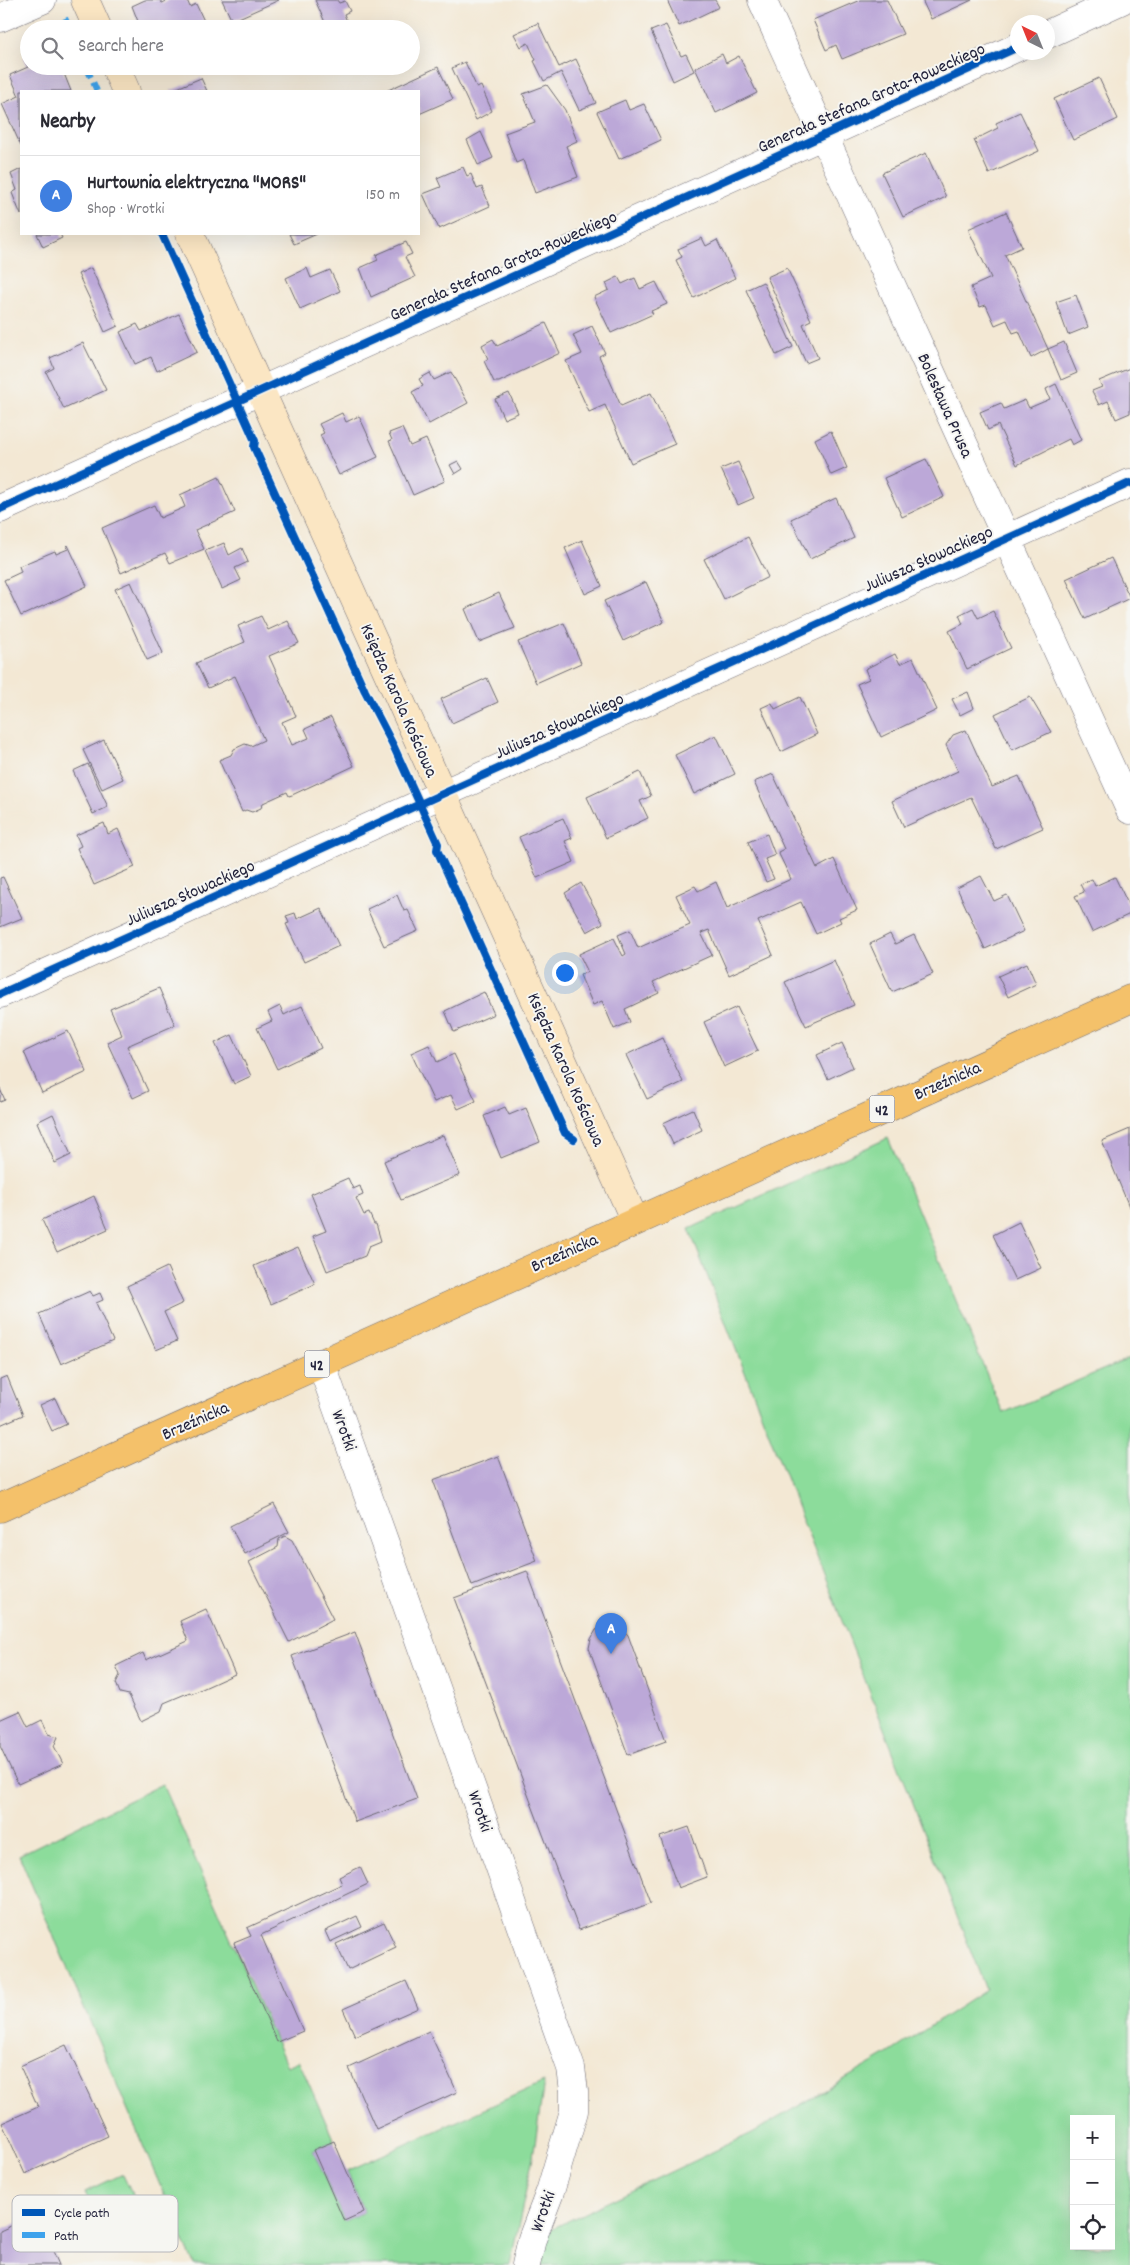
<!DOCTYPE html>
<meta charset="utf-8">
<style>
body{margin:0;font-family:Dekko,sans-serif;background:#f2f2f3;color:#2b2b33}
.controls{position:absolute;right:15px;bottom:15px;display:grid;overflow:hidden;border-radius:0px;box-shadow:0 5px 20px #0002}
.controls button{width:45px;height:45px;display:grid;place-items:center;padding:0;border:0;border-bottom:1px solid #e1e1e2;background:#fff;color:#2b2b33;font:25px sans-serif}
.compass{position:absolute;left:1010px;top:15px;width:45px;height:45px;border-radius:50%;background:#fff;box-shadow:0 5px 20px #0002;rotate:317deg}
.you{position:absolute;left:564px;top:972px;width:18px;height:18px;margin:-12px;border:4px solid #fff;border-radius:50%;background:#1a73e8;box-shadow:0 0 0 8px #1a73e833}
.badge{display:grid;place-items:center;width:32px;height:32px;border-radius:50%;background:#2563eb;color:#fff;font-size:16px;font-weight:700}
.pin{position:absolute;translate:-50% -41px;filter:drop-shadow(0 1px 2px #0008)}
.pin::after{content:'';position:absolute;top:26px;width:18px;height:15px;background:inherit;clip-path:polygon(0 0,100% 0,50% 100%)}
.list{margin:0;padding:0;list-style:none}
h2{display:flex;justify-content:space-between;align-items:center;height:65px;margin:0;padding:0 20px;font-size:21px}
h2 small{font-size:16px;font-weight:400;color:#7c7c81}
.list li{display:grid;grid-template-columns:32px 1fr auto;gap:15px;align-items:center;box-sizing:border-box;height:80px;padding:0 20px;border-top:1px solid #e1e1e2}
.list b{display:block;font-size:19px;white-space:nowrap}
.list p{margin:0;font-size:16px;white-space:nowrap;color:#7c7c81}
.list em{font-size:16px;font-style:normal;color:#7c7c81}
.icon{flex:none;width:28px;height:28px;fill:none;stroke:currentColor;stroke-width:2;stroke-linecap:round;stroke-linejoin:round}
.map{position:relative;flex:none;width:1130px;height:2265px;overflow:hidden}
.search{position:absolute;background:#fff;box-shadow:0 5px 20px #0002;left:20px;top:20px;width:400px;height:55px;display:flex;align-items:center;gap:12px;box-sizing:border-box;padding:0 18px;border-radius:28px;color:#7c7c81;font-size:19px}
.panel{position:absolute;background:#fff;box-shadow:0 5px 20px #0002;left:20px;top:90px;width:400px;height:145px;border-radius:0px}
.map>svg:first-child{display:block}
.green{fill:#8cdc9b;stroke:#577f6b;fill-rule:evenodd}
.building{fill:#bca8d8}
.lines{fill:none;stroke-linecap:round;stroke-linejoin:round}
.street-casing{stroke:#6b6771;stroke-width:29}
.secondary-casing{stroke:#6b6771;stroke-width:29}
.primary-casing{stroke:#6b6771;stroke-width:29}
.street{stroke:#fff;stroke-width:28}
.secondary{stroke:#fbe6c3;stroke-width:28}
.primary{stroke:#f4c16a;stroke-width:28}
.quiet{stroke:#3ea2ec;stroke-width:6;stroke-dasharray:12 6;stroke-linecap:butt}
.cycleway-casing{stroke:#f6f6f2;stroke-width:11}
.cycleway{stroke:#0057b8;stroke-width:8}
.labels{text-anchor:middle;stroke-width:4;stroke-linejoin:round;paint-order:stroke}
.shield{fill:#f6f6f2;stroke:#626272;stroke-width:1}
.shield-label{font-size:16px;font-weight:bold;fill:#22223b}
.street-label{font-size:18px;fill:#22223b;stroke:#f6f6f2}
.key{fill:#f6f6f2;stroke:#b6b6bb;stroke-width:1}
.key-label{font-size:14px;fill:#22223b}
</style>
<div class="map">
<svg width="1130" height="2265" viewBox="0 0 1130 2265">
<rect width="100%" height="100%" fill="#f6f6f2"/>
<filter id="ink" filterUnits="userSpaceOnUse"><feTurbulence type="fractalNoise" baseFrequency=".02" numOctaves="2"/><feDisplacementMap in="SourceGraphic" scale="10" xChannelSelector="R" yChannelSelector="G"/><feConvolveMatrix kernelMatrix="1 2 1 2 8 2 1 2 1" color-interpolation-filters="sRGB"/></filter>
<filter id="wash" filterUnits="userSpaceOnUse"><feTurbulence type="fractalNoise" baseFrequency=".0096" numOctaves="4" result="noise"/><feDisplacementMap in="SourceGraphic" scale="20" xChannelSelector="R" yChannelSelector="G"/><feGaussianBlur stdDeviation="1.12" result="paint"/><feColorMatrix in="noise" values="0 0 0 0 0 0 0 0 0 0 0 0 0 0 0 0 0 1.4 0 .05"/><feComposite in="paint" operator="in"/></filter>
<g filter="url(#wash)">
<rect width="100%" height="100%" fill="#f3e8d4"/>
<!-- green -->
<path class="green" d="M 888,1138 L 1003,1413 L 1130,1358 L 1130,2265 L 540,2265 L 549,2230 L 752,2133 L 886,2055 L 986,1990 L 689,1229 ZM 1074,2119 L 1111,2119 L 1111,2246 L 1074,2246 Z
M 162,1784 L 287,2066 L 299,2061 L 334,2141 L 313,2150 L 344,2221 L 364,2212 L 347,2171 L 544,2082 L 533,2157 L 510,2265 L 194,2265 L 19,1855 Z
M 123,2174 L 143,2217 L 104,2234 L 85,2192 Z"/>
<g id="blocks">
<!-- building -->
<path class="building" d="M 145,0 L 160,0 L 162,3 L 169,0 L 187,0 L 190,7 L 196,4 L 204,21 L 197,23 L 200,29 L 141,29 L 132,6 Z
M 222,0 L 279,0 L 232,21 Z
M 315,0 L 337,0 L 339,3 L 345,1 L 350,11 L 344,14 L 350,29 L 328,29 Z
M 667,0 L 715,0 L 719,7 L 679,26 Z
M 860,0 L 887,0 L 903,34 L 842,59 L 836,45 L 826,50 L 813,20 Z
M 922,0 L 972,0 L 931,19 Z
M 538,23 L 559,67 L 576,59 L 596,103 L 579,110 L 561,72 L 544,81 L 534,61 L 536,60 L 528,43 L 521,47 L 514,34 Z
M 666,25 L 681,56 L 686,54 L 694,71 L 673,81 L 651,31 Z
M 722,54 L 726,63 L 739,56 L 757,93 L 716,113 L 695,68 Z
M 29,55 L 29,66 L 61,66 L 71,91 L 21,91 L 21,146 L 2,104 L 19,96 L 10,75 L 28,67 L 24,57 Z
M 465,62 L 477,88 L 481,86 L 492,111 L 476,120 L 452,68 Z
M 438,67 L 453,99 L 419,114 L 419,91 L 386,91 Z
M 201,78 L 207,91 L 170,91 Z
M 1099,78 L 1118,119 L 1073,140 L 1054,99 Z
M 547,85 L 565,110 L 577,141 L 566,146 L 578,177 L 535,193 L 523,160 L 516,163 L 505,133 L 535,122 L 523,94 Z
M 625,100 L 629,110 L 644,104 L 661,140 L 619,159 L 597,112 Z
M 1020,112 L 1039,151 L 989,174 L 974,140 L 998,128 L 996,123 Z
M 481,132 L 493,158 L 478,165 L 467,140 Z
M 926,153 L 946,197 L 903,217 L 882,173 Z
M 463,167 L 467,176 L 471,174 L 477,189 L 482,187 L 490,206 L 439,229 L 423,194 L 441,187 L 437,178 Z
M 21,169 L 21,215 L 12,193 L 17,190 L 11,174 Z
M 1006,212 L 1022,247 L 1005,255 L 1048,349 L 1031,358 L 1019,331 L 1013,333 L 1007,320 L 995,325 L 986,305 L 980,307 L 971,287 L 991,278 L 968,229 Z
M 37,234 L 60,234 L 62,238 L 43,247 Z
M 289,234 L 317,234 L 294,244 Z
M 702,238 L 706,246 L 717,240 L 735,278 L 694,298 L 676,260 L 682,257 L 678,249 Z
M 406,242 L 412,254 L 405,257 L 415,277 L 371,297 L 360,268 L 378,260 L 376,255 Z
M 91,268 L 118,326 L 105,332 L 78,274 Z
M 307,268 L 311,278 L 330,270 L 340,291 L 300,309 L 286,278 Z
M 787,268 L 811,320 L 803,324 L 818,358 L 806,363 L 767,277 Z
M 618,277 L 622,284 L 635,278 L 640,289 L 656,282 L 667,304 L 651,311 L 653,314 L 611,333 L 594,297 L 609,290 L 606,283 Z
M 763,282 L 793,347 L 776,355 L 746,290 Z
M 1076,295 L 1088,327 L 1068,335 L 1056,302 Z
M 179,314 L 197,352 L 157,371 L 151,357 L 135,364 L 120,332 L 137,324 L 141,331 Z
M 546,323 L 560,353 L 499,382 L 494,382 L 484,361 L 488,359 L 482,345 L 493,339 L 497,346 Z
M 592,326 L 605,353 L 599,356 L 621,406 L 651,393 L 675,444 L 631,463 L 605,405 L 589,412 L 566,361 L 582,354 L 573,335 Z
M 1064,342 L 1077,373 L 1061,380 L 1048,349 Z
M 83,343 L 106,390 L 64,409 L 46,372 L 54,368 L 50,358 Z
M 1130,368 L 1130,413 L 1116,419 L 1108,401 L 1099,405 L 1092,391 L 1102,387 L 1099,381 Z
M 451,372 L 468,403 L 429,424 L 412,392 L 423,386 L 419,379 L 430,373 L 434,380 Z
M 1056,384 L 1081,440 L 1072,445 L 1069,439 L 1017,465 L 998,425 L 988,430 L 980,412 L 1001,403 L 1004,409 L 1025,400 L 1029,408 L 1050,399 L 1046,389 Z
M 509,393 L 518,413 L 504,419 L 495,399 Z
M 342,413 L 346,422 L 359,416 L 378,457 L 339,475 L 320,435 L 324,433 L 319,424 Z
M 402,428 L 410,446 L 426,439 L 445,481 L 413,495 L 389,441 L 392,440 L 389,433 Z
M 831,431 L 847,468 L 831,475 L 815,439 Z
M 926,459 L 944,497 L 902,517 L 884,478 Z
M 458,461 L 463,469 L 455,474 L 450,465 Z
M 738,462 L 754,498 L 738,505 L 721,469 Z
M 219,477 L 235,512 L 195,530 L 204,549 L 170,563 L 165,553 L 121,573 L 102,528 L 154,505 L 160,518 L 185,507 L 180,495 Z
M 836,498 L 854,538 L 810,559 L 791,519 Z
M 748,537 L 768,577 L 724,599 L 704,559 Z
M 582,540 L 602,586 L 585,594 L 565,548 Z
M 224,543 L 229,555 L 242,548 L 248,562 L 235,568 L 241,580 L 222,589 L 205,551 Z
M 68,545 L 87,586 L 21,616 L 4,580 L 21,572 L 19,566 L 55,551 L 56,554 L 68,549 L 67,546 Z
M 1111,558 L 1130,598 L 1085,619 L 1066,579 Z
M 131,582 L 163,653 L 147,660 L 115,589 Z
M 646,582 L 664,622 L 623,641 L 604,601 Z
M 499,593 L 515,628 L 479,642 L 465,609 Z
M 973,608 L 978,618 L 993,611 L 1011,648 L 967,669 L 949,631 L 963,624 L 959,615 Z
M 261,616 L 268,630 L 288,621 L 299,643 L 269,656 L 296,716 L 282,722 L 292,745 L 309,738 L 305,729 L 331,717 L 354,766 L 292,795 L 289,796 L 287,792 L 263,803 L 261,808 L 252,812 L 246,810 L 242,812 L 219,760 L 231,755 L 234,749 L 245,744 L 251,746 L 264,740 L 235,676 L 208,688 L 196,663 L 245,642 L 238,626 Z
M 564,623 L 581,663 L 536,683 L 518,642 Z
M 895,654 L 900,664 L 913,658 L 937,710 L 881,737 L 857,684 L 869,679 L 865,669 Z
M 487,678 L 498,702 L 452,723 L 441,699 Z
M 968,692 L 974,708 L 960,715 L 952,699 Z
M 800,697 L 817,734 L 781,752 L 761,708 L 772,703 L 775,709 Z
M 1030,697 L 1051,732 L 1012,750 L 995,714 Z
M 966,730 L 992,787 L 1019,776 L 1043,828 L 996,849 L 971,797 L 904,827 L 892,801 L 958,771 L 946,745 L 953,735 Z
M 716,735 L 735,774 L 694,794 L 675,755 Z
M 104,740 L 123,779 L 102,789 L 83,750 Z
M 88,764 L 108,807 L 93,814 L 73,771 Z
M 640,772 L 651,796 L 640,801 L 648,818 L 606,838 L 587,797 Z
M 773,774 L 817,868 L 834,859 L 857,910 L 839,918 L 841,922 L 816,934 L 801,902 L 758,921 L 773,955 L 729,975 L 709,930 L 701,933 L 712,955 L 653,982 L 659,993 L 625,1009 L 630,1022 L 614,1029 L 602,1001 L 593,1005 L 580,975 L 588,972 L 579,954 L 614,938 L 623,956 L 626,954 L 618,935 L 630,930 L 638,948 L 690,925 L 676,895 L 695,886 L 698,891 L 716,882 L 727,908 L 791,879 L 778,852 L 784,849 L 754,782 Z
M 563,818 L 572,838 L 565,841 L 574,862 L 537,878 L 519,837 Z
M 104,823 L 108,834 L 118,829 L 135,867 L 94,885 L 77,848 L 81,846 L 76,835 Z
M 767,834 L 775,855 L 765,859 L 774,879 L 766,882 L 748,842 Z
M 981,876 L 994,901 L 1007,895 L 1024,931 L 985,949 L 957,888 Z
M 3,877 L 22,918 L 0,927 L 0,878 Z
M 1115,877 L 1130,908 L 1130,914 L 1092,932 L 1075,896 L 1084,892 L 1080,884 L 1092,879 L 1095,886 Z
M 581,883 L 603,923 L 587,932 L 565,893 Z
M 397,895 L 404,911 L 408,910 L 418,931 L 384,946 L 367,909 Z
M 321,908 L 339,946 L 304,962 L 286,924 L 289,923 L 286,916 L 295,913 L 297,919 Z
M 890,934 L 895,944 L 914,935 L 933,974 L 892,992 L 870,944 Z
M 834,960 L 854,1005 L 806,1026 L 785,982 Z
M 1027,963 L 1036,984 L 1008,997 L 998,976 Z
M 159,988 L 175,1025 L 127,1046 L 148,1091 L 133,1098 L 107,1042 L 122,1035 L 110,1009 Z
M 484,992 L 494,1014 L 454,1032 L 445,1011 Z
M 280,1006 L 284,1015 L 302,1006 L 321,1048 L 277,1069 L 257,1028 L 272,1021 L 268,1012 Z
M 737,1007 L 758,1051 L 724,1067 L 704,1022 Z
M 68,1031 L 87,1072 L 42,1093 L 24,1052 Z
M 232,1035 L 251,1076 L 234,1084 L 215,1043 Z
M 662,1038 L 683,1082 L 647,1099 L 626,1055 Z
M 842,1043 L 853,1067 L 828,1079 L 817,1055 Z
M 429,1045 L 437,1062 L 454,1054 L 476,1101 L 458,1109 L 451,1095 L 434,1102 L 411,1053 Z
M 0,1089 L 5,1100 L 0,1102 Z
M 505,1107 L 509,1115 L 526,1108 L 540,1142 L 501,1158 L 484,1116 Z
M 693,1109 L 702,1130 L 673,1144 L 663,1123 Z
M 53,1114 L 71,1155 L 55,1163 L 37,1122 Z
M 1130,1129 L 1130,1209 L 1102,1141 Z
M 443,1135 L 460,1175 L 401,1200 L 384,1161 Z
M 348,1178 L 353,1189 L 360,1186 L 363,1195 L 356,1198 L 364,1215 L 369,1213 L 374,1224 L 376,1224 L 381,1241 L 369,1246 L 365,1256 L 327,1271 L 313,1236 L 326,1231 L 311,1194 Z
M 94,1196 L 108,1229 L 57,1252 L 42,1220 Z
M 1019,1222 L 1041,1268 L 1015,1280 L 993,1235 Z
M 298,1247 L 315,1284 L 271,1304 L 254,1266 Z
M 167,1267 L 183,1303 L 164,1312 L 177,1341 L 156,1350 L 127,1286 Z
M 90,1291 L 93,1296 L 100,1293 L 103,1300 L 96,1303 L 113,1341 L 61,1364 L 39,1314 Z
M 7,1376 L 23,1415 L 0,1425 L 0,1379 Z
M 55,1398 L 67,1424 L 52,1431 L 40,1405 Z
M 498,1456 L 537,1561 L 472,1586 L 433,1480 Z
M 274,1504 L 289,1532 L 245,1554 L 230,1526 Z
M 285,1536 L 292,1540 L 333,1619 L 289,1642 L 249,1562 L 278,1547 L 279,1539 Z
M 527,1571 L 651,1903 L 579,1930 L 454,1598 Z
M 206,1609 L 235,1674 L 191,1694 L 190,1692 L 164,1703 L 161,1711 L 141,1721 L 129,1695 L 120,1693 L 116,1683 L 120,1675 L 116,1666 L 143,1653 L 146,1660 L 188,1641 L 180,1621 Z
M 611,1624 L 621,1627 L 628,1635 L 666,1741 L 628,1755 L 589,1648 L 591,1639 L 596,1630 Z
M 355,1632 L 417,1799 L 355,1822 L 292,1656 Z
M 20,1711 L 28,1727 L 42,1720 L 49,1734 L 58,1737 L 54,1746 L 63,1764 L 18,1784 L 0,1746 L 0,1720 Z
M 689,1827 L 707,1877 L 678,1888 L 660,1837 Z
M 360,1867 L 368,1884 L 261,1935 L 303,2031 L 277,2042 L 234,1943 L 251,1936 L 247,1928 L 342,1884 L 339,1877 Z
M 357,1916 L 362,1927 L 330,1942 L 325,1931 Z
M 384,1922 L 396,1947 L 348,1970 L 336,1944 Z
M 406,1981 L 418,2008 L 355,2036 L 343,2009 Z
M 429,2031 L 457,2092 L 376,2129 L 349,2068 Z
M 66,2045 L 108,2136 L 25,2174 L 2,2123 L 38,2107 L 20,2066 Z
M 334,2141 L 364,2212 L 344,2221 L 313,2150 Z
M 37,2214 L 59,2265 L 0,2265 L 0,2231 Z"/>
</g>
</g>
<g filter="url(#ink)">
<use href="#blocks" fill-opacity="0" stroke="#6b6771" stroke-width="1"/>
<g class="lines">
<defs>
<path id="street" d="M 762,0 L 1130,810
M 0,18 L 42,0
M 1048,34 L 1122,0
M 0,509 L 1018,47
M 0,994 L 1130,483
M 321,1363 L 571,2068 L 574,2091 L 574,2111 L 550,2192 L 532,2239 L 526,2265"/>
<path id="secondary" d="M 85,0 L 98,29
M 115,66 L 126,91
M 190,234 L 635,1221"/>
<path id="primary" d="M 0,1508 L 1130,999"/>
</defs>
<!-- street casing -->
<use href="#street" class="street-casing"/>
<!-- secondary casing -->
<use href="#secondary" class="secondary-casing"/>
<!-- primary casing -->
<use href="#primary" class="primary-casing"/>
<!-- street -->
<use href="#street" class="street"/>
<!-- secondary -->
<use href="#secondary" class="secondary"/>
<!-- primary -->
<use href="#primary" class="primary"/>
<!-- quiet -->
<path class="quiet" d="M 65,18 L 70,29
M 86,66 L 97,91"/>
<defs>
<path id="cycleway" d="M 162,234 L 255,441 L 254,447 L 365,691 L 393,745 L 438,844 L 437,850 L 565,1133 L 574,1139
M 0,509 L 1018,47
M 0,994 L 1130,483"/>
</defs>
<!-- cycleway casing -->
<use href="#cycleway" class="cycleway-casing"/>
<!-- cycleway -->
<use href="#cycleway" class="cycleway"/>
</g>
</g>
<g class="labels">
<!-- shield labels -->
<g class="shield">
<rect x="869.5" y="1095.5" width="25" height="27" rx="4"/>
<rect x="304.5" y="1350.5" width="25" height="27" rx="4"/>
</g>
<g class="shield-label">
<text x="882" y="1115">42</text>
<text x="317" y="1370">42</text>
</g>
<!-- street labels -->
<g class="street-label">
<text transform="translate(871 97) rotate(-24)" y="6">Generała Stefana Grota-Roweckiego</text>
<text transform="translate(503 265) rotate(-24)" y="6">Generała Stefana Grota-Roweckiego</text>
<text transform="translate(946 405) rotate(66)" y="6">Bolesława Prusa</text>
<text transform="translate(928 558) rotate(-24)" y="6">Juliusza Słowackiego</text>
<text transform="translate(400 700) rotate(66)" y="6">Księdza Karola Kościowa</text>
<text transform="translate(559 725) rotate(-24)" y="6">Juliusza Słowackiego</text>
<text transform="translate(190 892) rotate(-24)" y="6">Juliusza Słowackiego</text>
<text transform="translate(567 1069) rotate(66)" y="6">Księdza Karola Kościowa</text>
<text transform="translate(947 1080) rotate(-24)" y="6">Brzeźnicka</text>
<text transform="translate(564 1252) rotate(-24)" y="6">Brzeźnicka</text>
<text transform="translate(195 1420) rotate(-24)" y="6">Brzeźnicka</text>
<text transform="translate(345 1430) rotate(70)" y="6">Wrotki</text>
<text transform="translate(481 1811) rotate(71)" y="6">Wrotki</text>
<text transform="translate(542 2211) rotate(-70)" y="6">Wrotki</text>
</g>
</g>
<!-- legend -->
<rect x="12" y="2195" width="166" height="57" rx="8" class="key"/>
<rect x="22" y="2209" width="23" height="7" fill="#0057b8"/>
<rect x="22" y="2232" width="23" height="6" fill="#3ea2ec"/>
<g class="key-label">
<text x="54" y="2217">Cycle path</text>
<text x="54" y="2240">Path</text>
</g>
</svg>
<div class="controls">
<button>+</button>
<button>−</button>
<button><svg class="icon" aria-label="locate" viewBox="0 0 24 24"><circle cx="12" cy="12" r="6"/><path d="M12 2v4M12 18v4M2 12h4M18 12h4"/></svg></button>
</div>
<svg class="compass" viewBox="-18 -18 36 36"><path d="M0-13l5 13h-10z" fill="#e53935"/><path d="M0 13l5-13h-10z" fill="#7c7c81"/></svg>
<div class="you"></div>
<div class="pin badge" style="left:611px;top:1654px;background:#3f7fe0">A</div>
<div class="search"><svg class="icon" aria-label="search" viewBox="0 0 24 24"><circle cx="10" cy="10" r="6"/><path d="M15 15l6 6"/></svg>Search here</div>
<section class="panel">
<h2>Nearby<small></small></h2>
<ul class="list">
<li><span class="badge" style="background:#3f7fe0">A</span><div><b>Hurtownia elektryczna &quot;MORS&quot;</b><p>Shop · Wrotki</p></div><em>150 m</em></li>
</ul>
</section>
</div>
